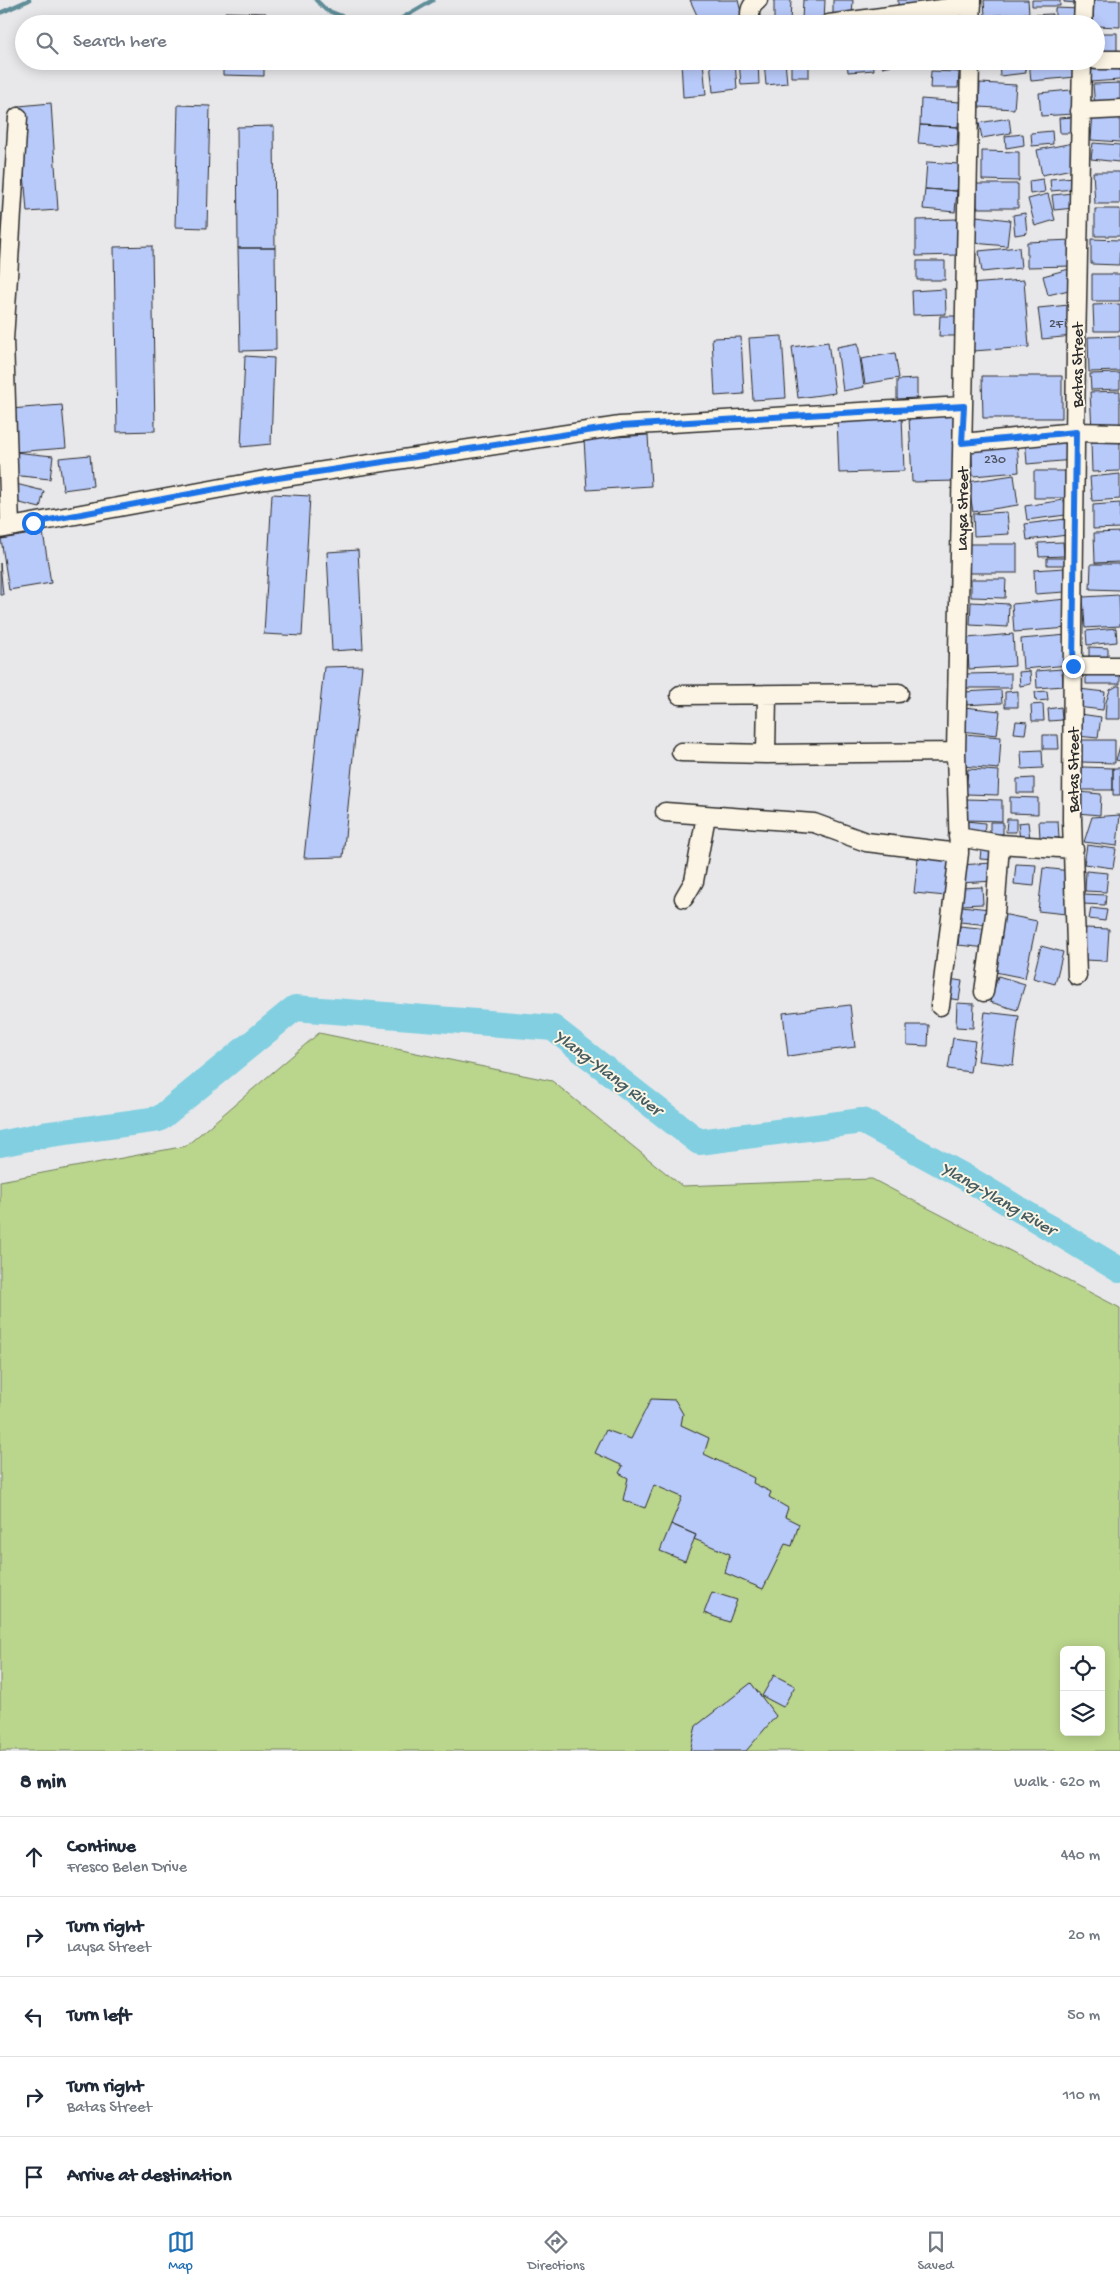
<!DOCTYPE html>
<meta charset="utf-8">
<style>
body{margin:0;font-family:"Gochi Hand",sans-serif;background:#f2f2f3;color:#1f2937}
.controls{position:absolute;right:15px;bottom:15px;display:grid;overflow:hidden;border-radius:8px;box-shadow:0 2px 12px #0003}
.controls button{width:45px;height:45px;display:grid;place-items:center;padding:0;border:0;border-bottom:1px solid #e0e1e3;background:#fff;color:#1f2937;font:25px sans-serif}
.stop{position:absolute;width:15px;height:15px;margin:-11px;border:4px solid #1a73e8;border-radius:50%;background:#fff}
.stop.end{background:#1a73e8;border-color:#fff;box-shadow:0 1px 5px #0008}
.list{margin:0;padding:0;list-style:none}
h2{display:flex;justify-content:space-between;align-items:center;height:65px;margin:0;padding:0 20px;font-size:21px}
h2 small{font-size:16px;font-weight:400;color:#747a83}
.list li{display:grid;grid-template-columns:32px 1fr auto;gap:15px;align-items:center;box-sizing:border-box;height:80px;padding:0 20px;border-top:1px solid #e0e1e3}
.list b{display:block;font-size:19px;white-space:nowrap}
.list p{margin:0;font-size:16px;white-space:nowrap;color:#747a83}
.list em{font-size:16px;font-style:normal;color:#747a83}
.icon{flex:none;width:28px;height:28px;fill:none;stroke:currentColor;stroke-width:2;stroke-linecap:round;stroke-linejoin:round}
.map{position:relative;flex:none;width:1120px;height:1751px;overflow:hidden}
.search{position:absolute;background:#fff;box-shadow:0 2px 12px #0003;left:15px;right:15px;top:15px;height:55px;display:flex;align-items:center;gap:12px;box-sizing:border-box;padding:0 18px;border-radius:28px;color:#747a83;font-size:19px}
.sheet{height:465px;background:#fff}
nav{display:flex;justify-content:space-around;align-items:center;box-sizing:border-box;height:70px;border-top:1px solid #e0e1e3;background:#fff;font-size:14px;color:#747a83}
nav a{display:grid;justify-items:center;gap:2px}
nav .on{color:#1f6fb2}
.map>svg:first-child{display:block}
.green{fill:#bad58c;stroke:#72805c;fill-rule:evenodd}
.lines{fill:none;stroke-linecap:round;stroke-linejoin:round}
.stream{stroke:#5f8d98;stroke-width:4.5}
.river{stroke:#81cfe0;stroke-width:26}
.building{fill:#b8cafa;stroke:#2b2b2b}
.minor-casing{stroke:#2b2b2b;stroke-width:21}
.minor{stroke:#fcf5e5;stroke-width:18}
.route{stroke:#1a73e8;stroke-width:6}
.labels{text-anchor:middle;stroke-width:4;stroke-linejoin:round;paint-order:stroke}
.number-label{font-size:14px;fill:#4e535f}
.street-label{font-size:16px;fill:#2b2b2b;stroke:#fcf5e5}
.water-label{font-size:18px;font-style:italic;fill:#455c61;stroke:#fcf5e5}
</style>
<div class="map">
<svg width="1120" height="1751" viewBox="0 0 1120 1751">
<rect width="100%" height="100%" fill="#e8e8eb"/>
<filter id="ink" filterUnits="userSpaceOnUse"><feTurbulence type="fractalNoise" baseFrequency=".02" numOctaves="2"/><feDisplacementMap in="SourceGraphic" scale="10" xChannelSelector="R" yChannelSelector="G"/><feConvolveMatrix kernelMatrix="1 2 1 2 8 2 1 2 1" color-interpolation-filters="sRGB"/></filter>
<g filter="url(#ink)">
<!-- green -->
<path class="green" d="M 319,1033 L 552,1081 L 682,1186 L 872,1179 L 1120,1308 L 1120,1751 L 0,1751 L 0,1181 L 186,1146 ZM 1064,1650 L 1101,1650 L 1101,1732 L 1064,1732 Z"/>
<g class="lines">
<!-- stream -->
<path class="stream" d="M 316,0 L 326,10 L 362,24
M 0,13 L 29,0
M 392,24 L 433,0"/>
<!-- river -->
<path class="river" d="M 0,1144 L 43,1135 L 159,1119 L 295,1008 L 553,1028 L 699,1142 L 862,1121 L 972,1181 L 1120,1270"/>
</g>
<!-- building -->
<path class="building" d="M 690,0 L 738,0 L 744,24 L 701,24 Z
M 774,0 L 791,0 L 790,24 L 774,24 Z
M 803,0 L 825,0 L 824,21 L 802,20 Z
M 833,0 L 853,0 L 852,17 L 833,16 Z
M 898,0 L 924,0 L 924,5 L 898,5 Z
M 984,0 L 1028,0 L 1029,13 L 985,16 Z
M 1032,0 L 1060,0 L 1060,6 L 1032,6 Z
M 1064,0 L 1076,0 L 1076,3 L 1064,2 Z
M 1094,0 L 1120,0 L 1120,27 L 1096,26 L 1096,24 L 1093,24 Z
M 1055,8 L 1080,9 L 1080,24 L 1055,24 Z
M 225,12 L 266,13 L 265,24 L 224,24 Z
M 1052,14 L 1052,24 L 1031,24 L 1031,15 Z
M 928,15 L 964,15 L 964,24 L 928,24 Z
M 917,16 L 919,24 L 875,24 Z
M 1000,19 L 1023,19 L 1023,24 L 1000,24 Z
M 1098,33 L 1117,33 L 1117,55 L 1098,55 Z
M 223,61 L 264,61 L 264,76 L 223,75 Z
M 681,61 L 703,61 L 706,95 L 683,97 Z
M 710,61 L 735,61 L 737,89 L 713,92 Z
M 739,61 L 758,61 L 759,84 L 741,85 Z
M 764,61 L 785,61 L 787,83 L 766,85 Z
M 791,61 L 809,61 L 809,77 L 791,77 Z
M 822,61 L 842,61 L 823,66 Z
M 847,61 L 873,61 L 874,70 L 848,72 Z
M 881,61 L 915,61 L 882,67 Z
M 981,61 L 993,61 L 994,70 L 980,69 Z
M 999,61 L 1025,61 L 1026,73 L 1000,76 Z
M 1029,61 L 1075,61 L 1076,77 L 1031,81 Z
M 1120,62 L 1120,80 L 1090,82 L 1089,64 Z
M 931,71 L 959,72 L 958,88 L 930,88 Z
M 980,83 L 1016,85 L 1014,109 L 979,107 Z
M 1120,83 L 1120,106 L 1095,108 L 1093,84 Z
M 1071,90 L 1073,114 L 1041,116 L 1039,93 Z
M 921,99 L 960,102 L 958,127 L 920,125 Z
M 51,103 L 58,210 L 27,212 L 19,106 Z
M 178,105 L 210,106 L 207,228 L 175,227 Z
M 1093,112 L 1120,113 L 1120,142 L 1091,140 Z
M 1073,117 L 1074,133 L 1060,133 L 1059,118 Z
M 1009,118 L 1011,133 L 982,138 L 979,123 Z
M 920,125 L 958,127 L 957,146 L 918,143 Z
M 274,126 L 275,248 L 238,248 L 237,127 Z
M 1052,131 L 1053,144 L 1032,146 L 1031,133 Z
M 1023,134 L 1024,145 L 1006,148 L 1005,136 Z
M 1073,143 L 1077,168 L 1042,175 L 1037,150 Z
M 1093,143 L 1120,145 L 1119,162 L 1091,159 Z
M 982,151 L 1019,152 L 1019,181 L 982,180 Z
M 927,162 L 959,164 L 957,191 L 925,189 Z
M 1093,172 L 1120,172 L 1120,204 L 1095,204 Z
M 1074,177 L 1075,189 L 1051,191 L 1050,179 Z
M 1043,179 L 1045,192 L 1030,194 L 1029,181 Z
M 977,184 L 1018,184 L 1018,208 L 977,208 Z
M 925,189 L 957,191 L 955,212 L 923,209 Z
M 1073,193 L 1074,208 L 1054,210 L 1052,195 Z
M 1048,194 L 1055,220 L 1035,226 L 1028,199 Z
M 1095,209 L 1120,209 L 1120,236 L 1095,236 Z
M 0,213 L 10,214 L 0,299 Z
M 1025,213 L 1027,233 L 1015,235 L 1013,215 Z
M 976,216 L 1010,220 L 1007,246 L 973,243 Z
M 958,219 L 959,255 L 916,256 L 916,220 Z
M 1091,239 L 1120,240 L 1119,265 L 1091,264 Z
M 1072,240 L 1073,266 L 1027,267 L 1027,242 Z
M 152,246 L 155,431 L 117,432 L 114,247 Z
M 1019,247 L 1021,268 L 982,272 L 979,251 Z
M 238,248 L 275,248 L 276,350 L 240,351 Z
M 917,261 L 945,261 L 945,280 L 917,280 Z
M 1069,269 L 1073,289 L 1048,295 L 1043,276 Z
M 1092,274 L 1120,274 L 1120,301 L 1092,301 Z
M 1024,280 L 1029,347 L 973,351 L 969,284 Z
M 945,289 L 946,314 L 913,315 L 912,291 Z
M 1120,304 L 1120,331 L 1094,331 L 1093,305 Z
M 1069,305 L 1073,336 L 1042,339 L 1038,308 Z
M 940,316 L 958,316 L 957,336 L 939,336 Z
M 782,336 L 786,398 L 753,400 L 749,338 Z
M 1120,336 L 1120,371 L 1089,372 L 1088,337 Z
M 741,337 L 744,394 L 715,396 L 712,338 Z
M 828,342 L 835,393 L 798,398 L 792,347 Z
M 858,343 L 864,387 L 843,391 L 837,347 Z
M 895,353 L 899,378 L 865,384 L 861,359 Z
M 245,356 L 274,358 L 271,444 L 241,447 Z
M 1120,373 L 1120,389 L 1091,390 L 1090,374 Z
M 982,376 L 1062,376 L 1062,418 L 983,418 Z
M 917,379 L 917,398 L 897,399 L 897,380 Z
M 1120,391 L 1120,429 L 1092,430 L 1090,392 Z
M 62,405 L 66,448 L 14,452 L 10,409 Z
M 955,414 L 958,481 L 912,482 L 909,416 Z
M 902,416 L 904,471 L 839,473 L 837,418 Z
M 1071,434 L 1073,460 L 1027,464 L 1025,437 Z
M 648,435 L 651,486 L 587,490 L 584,439 Z
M 1017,439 L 1019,472 L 973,476 L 971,443 Z
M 1120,441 L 1120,471 L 1092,472 L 1091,442 Z
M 14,452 L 53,456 L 50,479 L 11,475 Z
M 90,455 L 93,486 L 63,490 L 59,458 Z
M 1034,471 L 1068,471 L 1068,498 L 1034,498 Z
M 1120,474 L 1120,499 L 1092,501 L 1090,477 Z
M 1014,475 L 1018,505 L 973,512 L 968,482 Z
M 16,484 L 44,491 L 40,508 L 12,501 Z
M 272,494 L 310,496 L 302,636 L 264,634 Z
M 1064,500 L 1066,515 L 1027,520 L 1025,506 Z
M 1120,503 L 1120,528 L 1093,529 L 1093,505 Z
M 1007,512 L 1009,534 L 974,536 L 973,514 Z
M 1066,519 L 1067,535 L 1027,540 L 1025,524 Z
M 43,532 L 51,583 L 9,590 L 1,539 Z
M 1120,532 L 1120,562 L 1095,563 L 1094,533 Z
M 1063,542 L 1064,556 L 1039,557 L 1038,543 Z
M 969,544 L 1017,544 L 1017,573 L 968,573 Z
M 358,550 L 363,649 L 332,651 L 327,552 Z
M 1047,558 L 1070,558 L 1070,565 L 1047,565 Z
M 0,563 L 3,595 L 0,595 Z
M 1091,564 L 1120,564 L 1120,590 L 1090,589 Z
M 1064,568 L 1065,592 L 1035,594 L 1034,570 Z
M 971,579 L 1006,579 L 1005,598 L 971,597 Z
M 1119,595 L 1120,626 L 1085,628 L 1083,597 Z
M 1067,599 L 1069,628 L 1014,632 L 1012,604 Z
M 971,602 L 1009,604 L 1008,627 L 970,625 Z
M 1116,628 L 1117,642 L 1087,645 L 1086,631 Z
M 1013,634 L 1015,666 L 969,669 L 967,638 Z
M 1067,635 L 1069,665 L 1023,669 L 1021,639 Z
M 1089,647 L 1108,648 L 1108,664 L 1089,663 Z
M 362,666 L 343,857 L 304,858 L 324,667 Z
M 1086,668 L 1120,668 L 1120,684 L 1086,684 Z
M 1062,669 L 1063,686 L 1037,688 L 1036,671 Z
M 1030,671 L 1031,684 L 1020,686 L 1019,672 Z
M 1011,673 L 1011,688 L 966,688 L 966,674 Z
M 1117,686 L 1120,686 L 1120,719 L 1105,719 L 1106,702 L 1110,690 Z
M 1079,689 L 1105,692 L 1103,710 L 1077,707 Z
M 1001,690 L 1002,703 L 964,705 L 963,692 Z
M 1018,691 L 1018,707 L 1005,707 L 1005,692 Z
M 1047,691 L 1048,700 L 1036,701 L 1035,692 Z
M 1043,704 L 1044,721 L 1032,721 L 1031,705 Z
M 964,707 L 1000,711 L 997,735 L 961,731 Z
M 1061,707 L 1062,720 L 1049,721 L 1048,709 Z
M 1080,714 L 1101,717 L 1098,738 L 1077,736 Z
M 1016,721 L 1027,722 L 1025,734 L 1014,733 Z
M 964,734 L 1001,737 L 999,769 L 961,766 Z
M 1043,735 L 1058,735 L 1059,749 L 1043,749 Z
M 1081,740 L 1115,740 L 1115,763 L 1081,762 Z
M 1120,746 L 1120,761 L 1116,760 Z
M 1042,750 L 1043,768 L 1022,769 L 1021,751 Z
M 1082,767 L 1113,768 L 1113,790 L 1081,790 Z
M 1113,768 L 1120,768 L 1120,795 L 1113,795 Z
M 968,769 L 999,771 L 998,795 L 966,794 Z
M 1034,778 L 1034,793 L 1017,793 L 1017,779 Z
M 1079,792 L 1101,794 L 1100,815 L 1077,813 Z
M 1010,797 L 1038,798 L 1038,814 L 1010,813 Z
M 965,799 L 1002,800 L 1002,821 L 965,820 Z
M 1120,815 L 1117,846 L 1084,842 L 1092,817 Z
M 1007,819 L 1016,819 L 1016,832 L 1006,832 Z
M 966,821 L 985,823 L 984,838 L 965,836 Z
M 1039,821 L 1058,821 L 1059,838 L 1040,838 Z
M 990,822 L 1003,822 L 1003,834 L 990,834 Z
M 1028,822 L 1030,839 L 1020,840 L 1018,823 Z
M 1087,845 L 1116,849 L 1113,868 L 1084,864 Z
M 981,850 L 997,851 L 997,860 L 980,859 Z
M 918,858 L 949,861 L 946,896 L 914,893 Z
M 993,863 L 994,881 L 960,883 L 959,865 Z
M 1016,864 L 1036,865 L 1034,886 L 1014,884 Z
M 1043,868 L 1071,871 L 1066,914 L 1038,911 Z
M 1086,871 L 1108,873 L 1106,892 L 1085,891 Z
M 982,887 L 983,904 L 961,905 L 960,888 Z
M 1083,894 L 1106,895 L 1105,905 L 1082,904 Z
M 961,906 L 990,909 L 989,925 L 960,922 Z
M 1091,908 L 1107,910 L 1105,921 L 1089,919 Z
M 1002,914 L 1037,921 L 1025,978 L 990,971 Z
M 960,926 L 989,929 L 987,948 L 958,945 Z
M 1086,928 L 1109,929 L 1107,961 L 1084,960 Z
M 1041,946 L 1063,952 L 1055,984 L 1033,978 Z
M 998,976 L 1025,984 L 1017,1010 L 990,1002 Z
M 949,979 L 962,981 L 959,1000 L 946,998 Z
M 957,1003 L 974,1004 L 973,1028 L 956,1027 Z
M 850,1005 L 855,1047 L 788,1056 L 783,1013 Z
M 985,1012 L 1019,1016 L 1013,1065 L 978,1061 Z
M 907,1025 L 929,1025 L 928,1046 L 907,1045 Z
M 953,1038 L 975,1041 L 970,1072 L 948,1069 Z
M 651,1399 L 675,1400 L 683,1414 L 681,1425 L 709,1438 L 704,1454 L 754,1478 L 753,1483 L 771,1492 L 769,1497 L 788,1508 L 785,1517 L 799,1524 L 792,1546 L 785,1544 L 763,1589 L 725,1573 L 730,1554 L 694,1539 L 696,1535 L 671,1524 L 682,1497 L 654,1485 L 645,1508 L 623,1500 L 628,1478 L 619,1473 L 623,1466 L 595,1453 L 606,1430 L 631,1439 Z
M 671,1524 L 696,1535 L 685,1561 L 660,1551 Z
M 712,1592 L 737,1600 L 729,1622 L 704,1613 Z
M 774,1675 L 795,1686 L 783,1707 L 762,1696 Z
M 751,1683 L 776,1716 L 746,1751 L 690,1751 L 696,1726 Z"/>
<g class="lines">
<defs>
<path id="minor" d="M 751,24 C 749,13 749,7 758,0
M 829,24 L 972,5
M 971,24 L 972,0
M 1083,24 L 1084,0
M 1096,60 L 1120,60
M 1080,111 L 1120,109
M 962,443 L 1076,432 L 1120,433
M 10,527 L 4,340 L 18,117
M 0,529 L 265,480 L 620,426 L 963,406
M 1073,666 L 1120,666
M 680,695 L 899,693
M 681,752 L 766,754 L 956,752
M 766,754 L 767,695
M 665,812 L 814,823 L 866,842 L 959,853
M 958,837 L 1000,844 L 1074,849
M 684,898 L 694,881 L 706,816
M 1077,976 L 1072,820 L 1073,629 L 1076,348 L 1082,61
M 984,992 L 995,914 L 1000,844
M 940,1006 L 959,853 L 956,752 L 970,61"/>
</defs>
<!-- minor casing -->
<use href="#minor" class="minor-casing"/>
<!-- minor -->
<use href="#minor" class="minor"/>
</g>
</g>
<g class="lines" filter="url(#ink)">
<!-- route -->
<path class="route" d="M 33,523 L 265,480 L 620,426 L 964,406 L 962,443 L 1076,432 L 1073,666"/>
</g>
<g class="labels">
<!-- number labels -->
<g class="number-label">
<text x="1056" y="327">2F</text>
<text x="995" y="463">230</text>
</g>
<!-- street labels -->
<g class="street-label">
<text transform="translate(1076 365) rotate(-90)" y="6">Batas Street</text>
<text transform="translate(961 509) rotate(-89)" y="6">Laysa Street</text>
<text transform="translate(1072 770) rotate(-90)" y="6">Batas Street</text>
</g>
<!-- water labels -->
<g class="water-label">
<text transform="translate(609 1072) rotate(37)" y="6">Ylang-Ylang River</text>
<text transform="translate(999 1198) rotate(30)" y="6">Ylang-Ylang River</text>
</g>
</g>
</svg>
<div class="controls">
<button><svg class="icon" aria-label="locate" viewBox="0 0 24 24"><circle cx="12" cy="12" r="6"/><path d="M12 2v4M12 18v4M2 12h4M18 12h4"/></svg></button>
<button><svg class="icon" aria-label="layers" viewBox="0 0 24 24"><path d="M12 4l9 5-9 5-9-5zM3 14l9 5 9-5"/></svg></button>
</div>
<div class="stop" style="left:33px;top:523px"></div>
<div class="stop end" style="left:1073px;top:666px"></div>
<div class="search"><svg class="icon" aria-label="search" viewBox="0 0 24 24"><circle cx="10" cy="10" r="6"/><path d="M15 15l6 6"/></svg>Search here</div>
</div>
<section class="sheet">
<h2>8 min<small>Walk · 620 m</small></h2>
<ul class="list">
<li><svg class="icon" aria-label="ahead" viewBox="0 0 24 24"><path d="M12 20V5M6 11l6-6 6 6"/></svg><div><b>Continue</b><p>Fresco Belen Drive</p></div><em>440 m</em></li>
<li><svg class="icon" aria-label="right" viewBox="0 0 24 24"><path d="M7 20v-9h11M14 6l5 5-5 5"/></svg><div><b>Turn right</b><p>Laysa Street</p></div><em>20 m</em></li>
<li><svg class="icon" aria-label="left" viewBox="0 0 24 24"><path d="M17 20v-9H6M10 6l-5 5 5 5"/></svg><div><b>Turn left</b></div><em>50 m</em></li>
<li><svg class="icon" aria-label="right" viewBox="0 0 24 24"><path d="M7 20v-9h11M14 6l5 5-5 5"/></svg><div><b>Turn right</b><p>Batas Street</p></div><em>110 m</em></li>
<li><svg class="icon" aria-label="arrive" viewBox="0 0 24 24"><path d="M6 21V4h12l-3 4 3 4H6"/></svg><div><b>Arrive at destination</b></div></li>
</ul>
</section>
<nav>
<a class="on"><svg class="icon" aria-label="map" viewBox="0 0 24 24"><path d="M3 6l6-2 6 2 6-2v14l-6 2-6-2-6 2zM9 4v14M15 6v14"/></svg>Map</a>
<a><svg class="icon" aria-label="directions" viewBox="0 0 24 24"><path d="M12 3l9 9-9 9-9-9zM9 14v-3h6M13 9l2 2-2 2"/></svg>Directions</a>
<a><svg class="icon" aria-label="saved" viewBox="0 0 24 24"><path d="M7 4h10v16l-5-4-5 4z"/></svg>Saved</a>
</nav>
